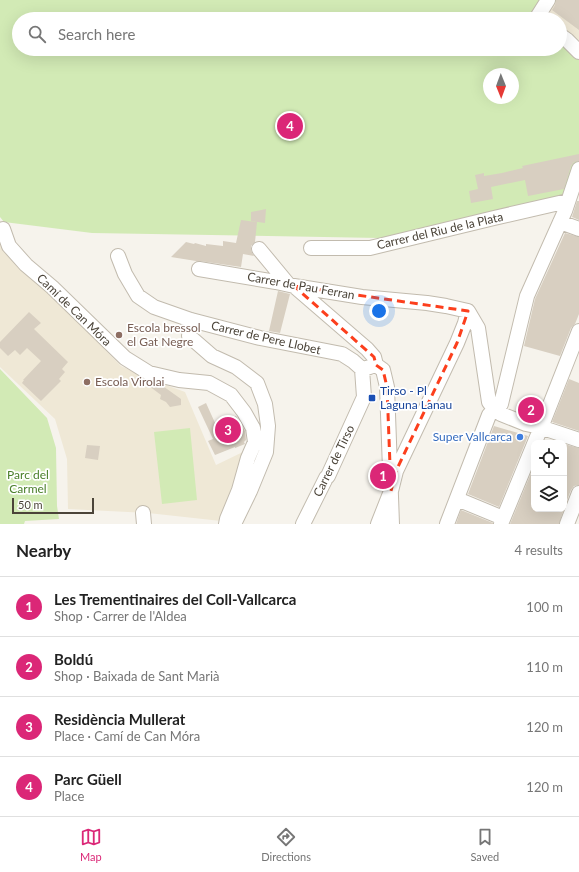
<!DOCTYPE html>
<meta charset="utf-8">
<style>
body{margin:0;font-family:Lato,sans-serif;background:#f6f6f6;color:#222}
.controls{position:absolute;right:12px;bottom:12px;display:grid;overflow:hidden;border-radius:8px;box-shadow:0 4px 16px #0002}
.controls button{width:36px;height:36px;display:grid;place-items:center;padding:0;border:0;border-bottom:1px solid #e0e0e0;background:#fff;color:#222;font:20px sans-serif}
.compass{position:absolute;left:483px;top:68px;width:36px;height:36px;border-radius:50%;background:#fff;box-shadow:0 4px 16px #0002;rotate:179deg}
.scale{position:absolute;left:12px;bottom:10px;width:82px;box-sizing:border-box;padding-left:4px;border:2px solid #4b4439;border-top:0;font-size:11px;line-height:14px;white-space:nowrap;color:#4b4439;-webkit-text-stroke:3px #fff;paint-order:stroke}
.you{position:absolute;left:379px;top:311px;width:14px;height:14px;margin:-10px;border:3px solid #fff;border-radius:50%;background:#1a73e8;box-shadow:0 0 0 6px #1a73e833}
.badge{display:grid;place-items:center;width:26px;height:26px;border-radius:50%;background:#db2777;color:#fff;font-size:13px;font-weight:700}
.pin{position:absolute;translate:-50% -50%;border:2px solid #fff;box-shadow:0 1px 4px #0006}
.list{margin:0;padding:0;list-style:none}
h2{display:flex;justify-content:space-between;align-items:center;height:52px;margin:0;padding:0 16px;font-size:17px}
h2 small{font-size:13px;font-weight:400;color:#767676}
.list li{display:grid;grid-template-columns:26px 1fr auto;gap:12px;align-items:center;box-sizing:border-box;height:60px;padding:0 16px;border-top:1px solid #e0e0e0}
.list b{display:block;font-size:15px;white-space:nowrap}
.list p{margin:0;font-size:13px;white-space:nowrap;color:#767676}
.list em{font-size:13px;font-style:normal;color:#767676}
.icon{flex:none;width:22px;height:22px;fill:none;stroke:currentColor;stroke-width:2;stroke-linecap:round;stroke-linejoin:round}
.map{position:relative;flex:none;width:579px;height:524px;overflow:hidden}
.search{position:absolute;background:#fff;box-shadow:0 4px 16px #0002;left:12px;right:12px;top:12px;height:44px;display:flex;align-items:center;gap:10px;box-sizing:border-box;padding:0 14px;border-radius:22px;color:#767676;font-size:15px}
.sheet{height:292px;background:#fff}
nav{display:flex;justify-content:space-around;align-items:center;box-sizing:border-box;height:56px;border-top:1px solid #e0e0e0;background:#fff;font-size:11px;color:#767676}
nav a{display:grid;justify-items:center;gap:2px}
nav .on{color:#db2777}
.map>svg:first-child{display:block}
.education{fill:#efe8d6}
.green{fill:#d2eab5;fill-rule:evenodd}
.building{fill:#d8cfc1}
.lines{fill:none;stroke-linecap:round;stroke-linejoin:round}
.minor-casing{stroke:#c2bbae;stroke-width:16}
.minor{stroke:#fff;stroke-width:14}
.marked{fill:none;stroke:#fc3f1d;stroke-width:3;stroke-dasharray:8 5;stroke-linejoin:round}
.education-dot{fill:#8d6e63;stroke:#fff;stroke-width:1.5}
.transit-dot{fill:#1a4fb4;stroke:#fff;stroke-width:1.5}
.shop-dot{fill:#3f7fe0;stroke:#fff;stroke-width:1.5}
.labels{text-anchor:middle;stroke-width:3.5;stroke-linejoin:round;paint-order:stroke}
.street-label{font-size:12px;fill:#4b4439;stroke:#fff}
.education-label{font-size:12px;fill:#785e54;stroke:#fff;text-anchor:start}
.transit-label{font-size:12px;fill:#164399;stroke:#fff;text-anchor:start}
.shop-label{font-size:12px;fill:#366cbe;stroke:#fff;text-anchor:end}
.park-label{font-size:12px;fill:#4a7f2a;stroke:#fff}
</style>
<div class="map">
<svg width="579" height="524" viewBox="0 0 579 524">
<rect width="100%" height="100%" fill="#f6f3ec"/>
<!-- education -->
<path class="education" d="M 557,0 L 579,0 L 579,47 L 560,30 L 560,19 L 543,18 Z
M 0,238 L 59,303 L 121,366 L 144,377 L 185,392 L 216,465 L 245,451 L 238,468 L 221,521 L 148,513 L 68,509 L 67,459 L 55,419 L 0,367 Z"/>
<!-- green -->
<path class="green" d="M 0,0 L 557,0 L 543,19 L 19,19 L 19,49 L 560,49 L 560,42 L 579,59 L 579,155 L 566,196 L 380,238 L 92,233 L 4,222 L 0,217 ZM 489,74 L 513,74 L 513,98 L 489,98 Z
M 0,369 L 47,418 L 56,448 L 57,506 L 59,519 L 25,521 L 24,524 L 0,524 Z
M 190,428 L 197,500 L 162,504 L 154,432 Z"/>
<!-- building -->
<path class="building" d="M 556,0 L 579,0 L 579,30 L 552,10 L 555,5 Z
M 579,154 L 579,161 L 574,162 L 571,166 L 564,189 L 528,196 L 525,180 L 491,187 L 493,199 L 471,203 L 469,191 L 478,189 L 475,175 L 484,173 L 484,176 L 502,173 L 523,168 L 522,166 Z
M 577,201 L 579,201 L 579,220 L 572,217 Z
M 266,209 L 265,223 L 251,221 L 251,212 Z
M 241,220 L 257,222 L 255,242 L 251,246 L 251,251 L 254,256 L 243,254 L 241,267 L 200,261 L 196,261 L 171,257 L 186,242 L 194,244 L 195,243 L 206,246 L 206,244 L 223,246 L 223,241 L 236,243 Z
M 565,233 L 579,237 L 579,314 L 575,324 L 571,328 L 560,356 L 524,346 L 535,299 Z
M 278,291 L 290,294 L 280,333 L 269,331 Z
M 29,312 L 41,323 L 34,329 L 68,362 L 62,369 L 65,372 L 59,379 L 61,381 L 41,401 L 22,383 L 24,380 L 23,380 L 41,361 L 27,348 L 20,355 L 15,350 L 8,356 L 0,348 L 0,342 Z
M 569,379 L 579,383 L 579,431 L 552,422 Z
M 147,381 L 160,384 L 181,399 L 181,405 L 170,407 L 166,402 L 160,399 L 161,395 L 145,383 Z
M 206,403 L 216,425 L 236,416 L 245,431 L 246,440 L 244,442 L 245,444 L 235,448 L 235,447 L 215,455 L 208,441 L 213,439 L 198,407 Z
M 494,426 L 528,436 L 499,507 L 468,494 Z
M 564,444 L 579,448 L 579,485 L 574,486 L 571,490 L 564,508 Z
M 87,445 L 100,446 L 98,460 L 85,458 Z
M 534,466 L 534,509 L 564,509 L 559,524 L 510,524 Z
M 461,510 L 493,523 L 493,524 L 456,524 Z"/>
<g class="lines">
<defs>
<path id="minor" d="M 536,19 L 548,0
M 560,35 L 567,40 L 579,52
M 560,222 L 579,229
M 3,229 L 9,246 L 26,265 L 52,287 L 125,358 L 149,373 L 179,380 L 209,383 L 231,395 L 244,412 L 253,428 L 255,442 L 248,458 L 239,490 L 227,519 L 226,524
M 311,248 L 370,248 L 494,218 L 568,201
M 259,249 L 288,284
M 118,256 L 125,274 L 138,296 L 154,307 L 191,320 L 260,338 L 342,354 L 353,361 L 362,369
M 199,269 L 276,282 L 294,286 L 362,297 L 427,303 L 446,306 L 468,311 L 478,328 L 489,402 L 494,409 L 501,414 L 526,424 L 540,427 L 579,440
M 294,286 L 367,349 L 374,357 L 376,365 L 383,370 L 387,387 L 392,524
M 191,320 L 189,336 L 212,356 L 236,367 L 257,383 L 265,404 L 268,426 L 266,452 L 250,491 L 234,524
M 457,499 L 503,518
M 143,513 L 144,524
M 303,524 L 326,478 L 328,476 L 364,397 L 362,369 L 370,367
M 378,524 L 391,491 L 396,471 L 457,343 L 465,323 L 468,311
M 447,524 L 489,415 L 501,404 L 527,296 L 565,211 L 579,169
M 501,524 L 544,420 L 579,331
M 567,524 L 579,493"/>
</defs>
<!-- minor casing -->
<use href="#minor" class="minor-casing"/>
<!-- minor -->
<use href="#minor" class="minor"/>
</g>
<!-- marked area -->
<path class="marked" d="M 294,286 L 468,311 L 457,343 L 396,471 L 391,491 L 387,387 L 383,370 L 376,365 L 374,357 Z"/>
<!-- markers -->
<g class="education-dot">
<circle cx="119" cy="335" r="4"/>
<circle cx="87" cy="382" r="4"/>
</g>
<rect class="transit-dot" x="368" y="394" width="8" height="8" rx="2"/>
<circle class="shop-dot" cx="520" cy="437" r="4"/>
<g class="labels">
<!-- street labels -->
<g class="street-label">
<text transform="translate(440 231) rotate(-13)" y="4">Carrer del Riu de la Plata</text>
<text transform="translate(301 286) rotate(10)" y="4">Carrer de Pau Ferran</text>
<text transform="translate(74 310) rotate(44)" y="4">Camí de Can Móra</text>
<text transform="translate(266 338) rotate(13)" y="4">Carrer de Pere Llobet</text>
<text transform="translate(334 461) rotate(-64)" y="4">Carrer de Tirso</text>
</g>
<!-- education labels -->
<g class="education-label">
<text x="127" y="332">Escola bressol<tspan x="127" dy="14">el Gat Negre</tspan></text>
<text x="95" y="386">Escola Virolai</text>
</g>
<!-- transit labels -->
<g class="transit-label">
<text x="380" y="395">Tirso - Pl<tspan x="380" dy="14">Laguna Lanau</tspan></text>
</g>
<!-- shop labels -->
<g class="shop-label">
<text x="512" y="441">Super Vallcarca</text>
</g>
<!-- park labels -->
<g class="park-label">
<text x="28" y="479">Parc del<tspan x="28" dy="14">Carmel</tspan></text>
</g>
</g>
</svg>
<div class="controls">
<button><svg class="icon" aria-label="locate" viewBox="0 0 24 24"><circle cx="12" cy="12" r="6"/><path d="M12 2v4M12 18v4M2 12h4M18 12h4"/></svg></button>
<button><svg class="icon" aria-label="layers" viewBox="0 0 24 24"><path d="M12 4l9 5-9 5-9-5zM3 14l9 5 9-5"/></svg></button>
</div>
<svg class="compass" viewBox="-18 -18 36 36"><path d="M0-13l5 13h-10z" fill="#e53935"/><path d="M0 13l5-13h-10z" fill="#767676"/></svg>
<div class="scale">50 m</div>
<div class="you"></div>
<div class="pin badge" style="left:383px;top:476px">1</div>
<div class="pin badge" style="left:531px;top:410px">2</div>
<div class="pin badge" style="left:228px;top:430px">3</div>
<div class="pin badge" style="left:290px;top:126px">4</div>
<div class="search"><svg class="icon" aria-label="search" viewBox="0 0 24 24"><circle cx="10" cy="10" r="6"/><path d="M15 15l6 6"/></svg>Search here</div>
</div>
<section class="sheet">
<h2>Nearby<small>4 results</small></h2>
<ul class="list">
<li><span class="badge">1</span><div><b>Les Trementinaires del Coll-Vallcarca</b><p>Shop · Carrer de l'Aldea</p></div><em>100 m</em></li>
<li><span class="badge">2</span><div><b>Boldú</b><p>Shop · Baixada de Sant Marià</p></div><em>110 m</em></li>
<li><span class="badge">3</span><div><b>Residència Mullerat</b><p>Place · Camí de Can Móra</p></div><em>120 m</em></li>
<li><span class="badge">4</span><div><b>Parc Güell</b><p>Place</p></div><em>120 m</em></li>
</ul>
</section>
<nav>
<a class="on"><svg class="icon" aria-label="map" viewBox="0 0 24 24"><path d="M3 6l6-2 6 2 6-2v14l-6 2-6-2-6 2zM9 4v14M15 6v14"/></svg>Map</a>
<a><svg class="icon" aria-label="directions" viewBox="0 0 24 24"><path d="M12 3l9 9-9 9-9-9zM9 14v-3h6M13 9l2 2-2 2"/></svg>Directions</a>
<a><svg class="icon" aria-label="saved" viewBox="0 0 24 24"><path d="M7 4h10v16l-5-4-5 4z"/></svg>Saved</a>
</nav>
